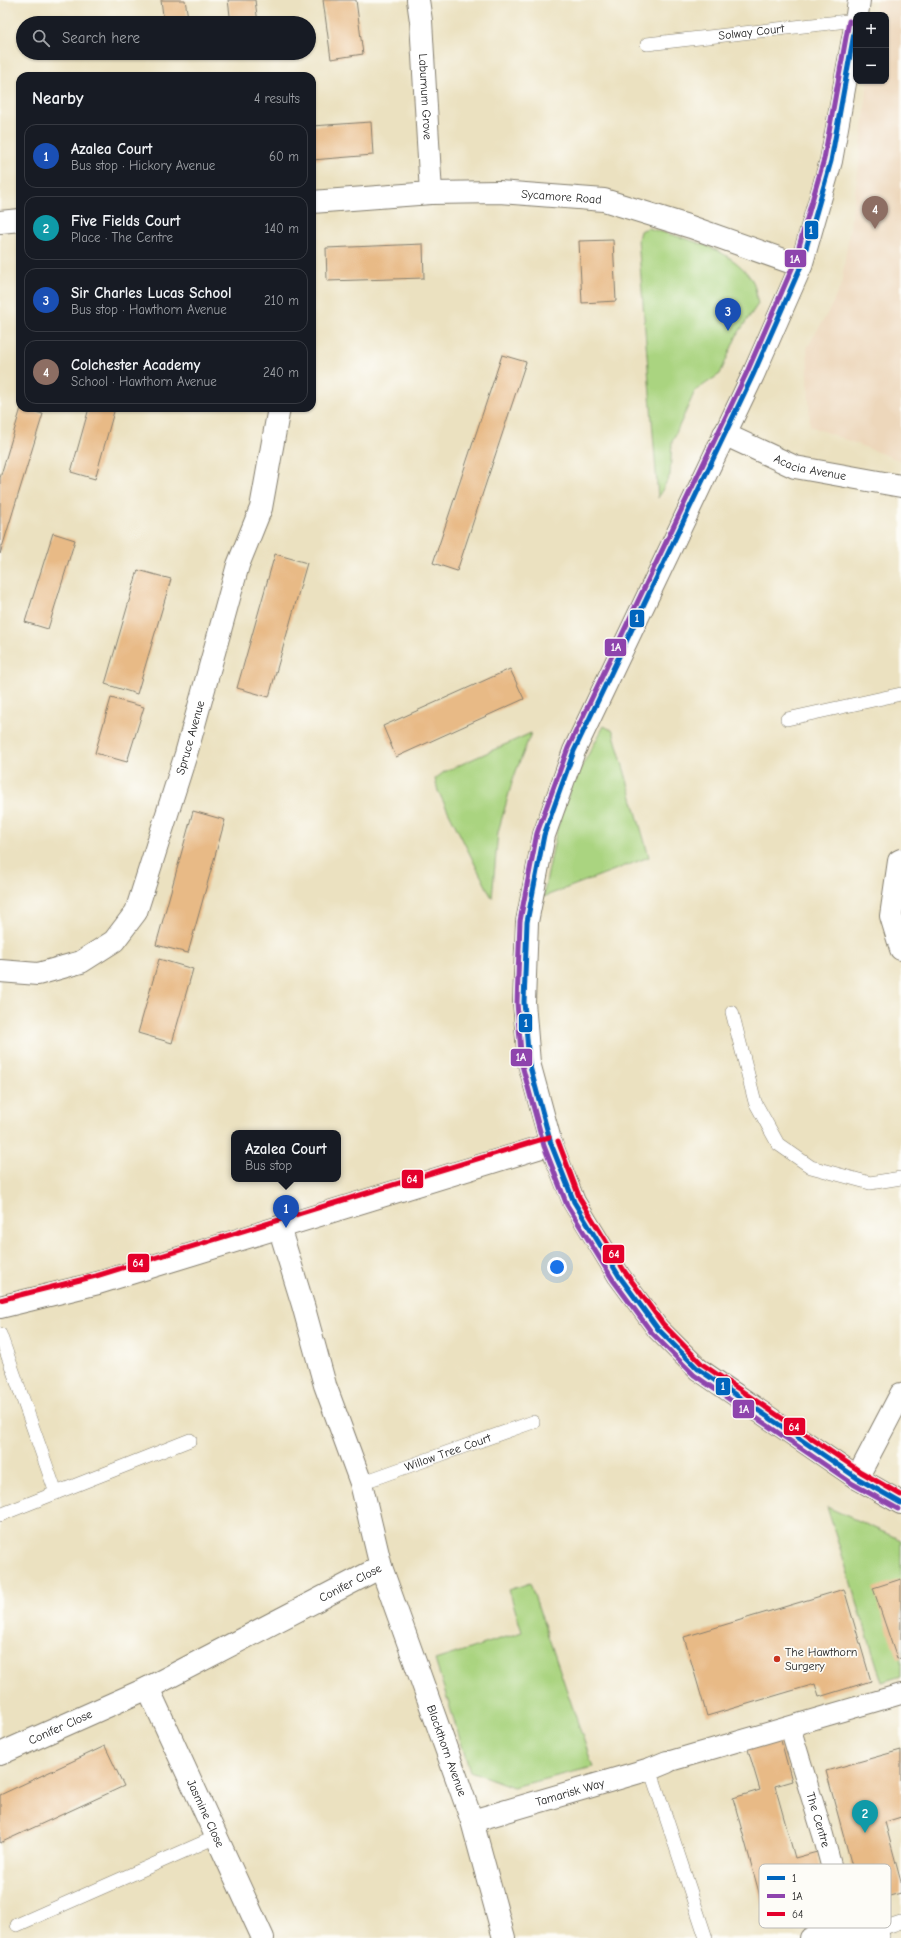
<!DOCTYPE html>
<meta charset="utf-8">
<style>
body{margin:0;font-family:"Comic Neue",sans-serif;background:#20242c;color:#f1f3f6}
.controls{position:absolute;right:12px;top:12px;display:grid;overflow:hidden;border-radius:8px;box-shadow:0 1px 3px #0004}
.controls button{width:36px;height:36px;display:grid;place-items:center;padding:0;border:0;border-bottom:1px solid #363941;background:#171b24;color:#f1f3f6;font:20px sans-serif}
.you{position:absolute;left:557px;top:1267px;width:14px;height:14px;margin:-10px;border:3px solid #fff;border-radius:50%;background:#1a73e8;box-shadow:0 0 0 6px #1a73e833}
.badge{display:grid;place-items:center;width:26px;height:26px;border-radius:50%;background:#c8321e;color:#fff;font-size:13px;font-weight:700}
.pin{position:absolute;translate:-50% -33px;filter:drop-shadow(0 1px 2px #0008)}
.pin::after{content:'';position:absolute;top:21px;width:14px;height:12px;background:inherit;clip-path:polygon(0 0,100% 0,50% 100%)}
.popup{position:absolute;left:231px;top:1130px;width:110px;height:52px;box-sizing:border-box;display:grid;place-content:center;border-radius:8px;background:#171b24;filter:drop-shadow(0 1px 3px #0005);font-size:13px;white-space:nowrap;color:#9ea1a6}
.popup b{font-size:15px;color:#f1f3f6}
.popup::after{content:'';position:absolute;left:50%;top:100%;margin-left:-8px;border:8px solid transparent;border-top-color:#171b24}
.list{margin:0;padding:0;list-style:none}
h2{display:flex;justify-content:space-between;align-items:center;height:52px;margin:0;padding:0 16px;font-size:17px}
h2 small{font-size:13px;font-weight:400;color:#9ea1a6}
.list li{display:grid;grid-template-columns:26px 1fr auto;gap:12px;align-items:center;box-sizing:border-box;height:64px;margin:0 8px 8px;padding:0 8px;border:1px solid #363941;border-radius:12px}
.list b{display:block;font-size:15px;white-space:nowrap}
.list p{margin:0;font-size:13px;white-space:nowrap;color:#9ea1a6}
.list em{font-size:13px;font-style:normal;color:#9ea1a6}
.icon{flex:none;width:22px;height:22px;fill:none;stroke:currentColor;stroke-width:2;stroke-linecap:round;stroke-linejoin:round}
.map{position:relative;flex:none;width:901px;height:1938px;overflow:hidden}
.search{position:absolute;background:#171b24;box-shadow:0 1px 3px #0004;left:16px;top:16px;width:300px;height:44px;display:flex;align-items:center;gap:10px;box-sizing:border-box;padding:0 14px;border-radius:22px;color:#9ea1a6;font-size:15px}
.panel{position:absolute;background:#171b24;box-shadow:0 1px 3px #0004;left:16px;top:72px;width:300px;height:340px;border-radius:12px}
.map>svg:first-child{display:block}
.built{fill:#edd7bb}
.green{fill:#aad480;stroke:#63784e}
.building{fill:#e8ba86}
.lines{fill:none;stroke-linecap:round;stroke-linejoin:round}
.service-casing{stroke:#847e6e;stroke-width:14}
.pedestrian-casing{stroke:#847e6e;stroke-width:22}
.minor-casing{stroke:#847e6e;stroke-width:24}
.tertiary-casing{stroke:#847e6e;stroke-width:24}
.service{stroke:#fff;stroke-width:13}
.pedestrian{stroke:#fff;stroke-width:20}
.minor{stroke:#fff;stroke-width:22}
.tertiary{stroke:#fff;stroke-width:22}
.bus-1-casing{stroke:#fdfcf7;stroke-width:8}
.bus-2-casing{stroke:#fdfcf7;stroke-width:8}
.bus-3-casing{stroke:#fdfcf7;stroke-width:8}
.bus-1{stroke:#0065bd;stroke-width:5}
.bus-2{stroke:#8e44ad;stroke-width:5}
.bus-3{stroke:#e4002b;stroke-width:5}
.poi-dot{fill:#c8321e;stroke:#fdfcf7;stroke-width:1.5}
.labels{text-anchor:middle;stroke-width:3.5;stroke-linejoin:round;paint-order:stroke}
.street-label{font-size:12px;fill:#1c1c1c;stroke:#fdfcf7}
.poi-label{font-size:12px;fill:#1c1c1c;stroke:#fdfcf7;text-anchor:start}
.key{fill:#fdfcf7;stroke:#bab9b5;stroke-width:1}
.key-label{font-size:11px;fill:#1c1c1c}
.line-badge{stroke:#fdfcf7;stroke-width:1.5}
.badge-label{font-size:11px;text-anchor:middle;font-weight:bold;fill:#fff}
</style>
<div class="map">
<svg width="901" height="1938" viewBox="0 0 901 1938">
<rect width="100%" height="100%" fill="#fdfcf7"/>
<filter id="ink" filterUnits="userSpaceOnUse"><feTurbulence type="fractalNoise" baseFrequency=".025" numOctaves="2"/><feDisplacementMap in="SourceGraphic" scale="8" xChannelSelector="R" yChannelSelector="G"/><feConvolveMatrix kernelMatrix="1 2 1 2 8 2 1 2 1" color-interpolation-filters="sRGB"/></filter>
<filter id="wash" filterUnits="userSpaceOnUse"><feTurbulence type="fractalNoise" baseFrequency=".012" numOctaves="4" result="noise"/><feDisplacementMap in="SourceGraphic" scale="16" xChannelSelector="R" yChannelSelector="G"/><feGaussianBlur stdDeviation="0.9" result="paint"/><feColorMatrix in="noise" values="0 0 0 0 0 0 0 0 0 0 0 0 0 0 0 0 0 1.4 0 .05"/><feComposite in="paint" operator="in"/></filter>
<g filter="url(#wash)">
<rect width="100%" height="100%" fill="#ebe1c0"/>
<!-- built -->
<path class="built" d="M 876,0 L 901,0 L 901,461 L 810,426 L 807,348 L 827,314 L 841,286 L 858,173 L 868,81 L 886,81 L 886,15 L 875,15 Z"/>
<!-- green -->
<path class="green" d="M 648,228 C 684,239 730,246 752,280 C 756,286 756,297 758,304 L 737,335 L 720,374 L 695,391 L 672,442 L 670,475 L 658,498 L 638,239 L 640,231 Z
M 604,726 L 613,731 L 649,857 L 543,897 L 557,829 L 572,784 Z
M 531,733 L 513,779 L 498,832 L 492,898 L 438,791 L 435,779 L 444,772 Z
M 827,1507 L 901,1540 L 901,1676 L 882,1682 Z
M 530,1583 L 593,1767 L 513,1787 L 470,1771 L 435,1660 L 522,1632 L 509,1590 Z"/>
<g id="blocks">
<!-- building -->
<path class="building" d="M 161,0 L 185,0 L 189,23 L 164,23 Z
M 228,0 L 255,0 L 258,23 L 231,23 Z
M 323,0 L 356,0 L 363,54 L 331,59 Z
M 371,122 L 373,155 L 312,160 L 312,126 Z
M 613,240 L 616,301 L 582,303 L 579,241 Z
M 423,244 L 424,278 L 327,281 L 326,248 Z
M 502,355 L 526,362 L 457,571 L 433,563 Z
M 21,408 L 43,414 L 0,554 L 0,478 Z
M 89,408 L 115,408 L 95,479 L 71,472 Z
M 53,533 L 75,540 L 48,629 L 25,622 Z
M 275,554 L 307,563 L 269,697 L 237,688 Z
M 138,570 L 171,579 L 137,694 L 105,684 Z
M 510,669 L 524,699 L 396,757 L 383,726 Z
M 111,698 L 144,707 L 127,762 L 95,753 Z
M 193,811 L 225,820 L 188,953 L 156,945 Z
M 159,959 L 193,969 L 172,1043 L 138,1033 Z
M 901,1579 L 901,1658 L 897,1659 L 873,1588 Z
M 844,1589 L 871,1681 L 819,1697 L 815,1684 L 707,1716 L 684,1637 Z
M 780,1737 L 792,1781 L 775,1786 L 795,1858 L 817,1852 L 825,1880 L 803,1886 L 808,1906 L 766,1918 L 733,1798 L 760,1790 L 747,1746 Z
M 105,1746 L 124,1786 L 0,1843 L 0,1795 Z
M 901,1750 L 901,1817 L 885,1822 L 901,1882 L 901,1893 L 862,1903 L 826,1771 Z"/>
</g>
</g>
<g filter="url(#ink)">
<use href="#blocks" fill-opacity="0" stroke="#847e6e" stroke-width="1"/>
<g class="lines">
<defs>
<g id="service">
<path id="s1" d="M 647,44 L 856,20"/>
<path d="M 787,719 L 901,694"/>
<path d="M 732,1012 L 755,1102 L 778,1144 L 811,1167 L 870,1183 L 901,1178"/>
<path d="M 0,1334 L 56,1493"/>
<path id="s2" d="M 361,1483 L 533,1422"/>
<path d="M 0,1515 L 190,1440"/>
<path d="M 650,1769 L 706,1938"/>
<path d="M 17,1925 L 216,1837"/>
<path d="M 883,1936 L 880,1929 L 901,1922"/>
</g>
<g id="pedestrian">
<path id="s3" d="M 790,1727 L 823,1835 L 848,1929 L 880,1929"/>
<path d="M 667,1762 L 901,1694"/>
<path d="M 810,1938 L 848,1929"/>
</g>
<g id="minor">
<path id="s4" d="M 418,0 L 421,21 L 431,193"/>
<path id="s5" d="M 312,202 L 431,193 L 499,192 L 604,200 L 691,227 L 801,266"/>
<path d="M 0,222 L 20,220"/>
<path id="s6" d="M 724,434 L 795,467 L 901,486"/>
<path d="M 901,860 L 899,861 L 891,916 L 901,949"/>
<path id="s7" d="M 0,971 L 38,974 L 81,962 L 114,941 L 136,912 L 186,754 L 238,565 L 261,508 L 279,408"/>
<path d="M 0,1307 L 98,1283 L 551,1144"/>
<path d="M 857,1478 L 901,1394"/>
<path id="s8" d="M 381,1567 L 472,1821 L 504,1938"/>
<path id="s9" d="M 148,1688 L 263,1938"/>
<path id="s10" d="M 0,1754 L 148,1688 L 381,1567 L 361,1483 L 325,1385 L 303,1305 L 279,1227"/>
<path id="s11" d="M 472,1821 L 650,1769 L 667,1762"/>
</g>
<path id="tertiary" d="M 857,15 L 859,0
M 856,22 L 831,161 L 801,266 L 753,375 L 574,751 L 544,835 L 527,922 L 524,1002 L 529,1063 L 551,1144 L 574,1202 L 619,1276 L 658,1329 L 698,1369 L 857,1478 L 901,1503"/>
</defs>
<!-- service casing -->
<use href="#service" class="service-casing"/>
<!-- pedestrian casing -->
<use href="#pedestrian" class="pedestrian-casing"/>
<!-- minor casing -->
<use href="#minor" class="minor-casing"/>
<!-- tertiary casing -->
<use href="#tertiary" class="tertiary-casing"/>
<!-- service -->
<use href="#service" class="service"/>
<!-- pedestrian -->
<use href="#pedestrian" class="pedestrian"/>
<!-- minor -->
<use href="#minor" class="minor"/>
<!-- tertiary -->
<use href="#tertiary" class="tertiary"/>
<defs>
<path id="bus-1" d="M 856,22 L 831,161 L 801,266 L 753,375 L 574,751 L 544,835 L 527,922 L 524,1002 L 529,1063 L 551,1144 L 574,1202 L 619,1276 L 658,1329 L 698,1369 L 857,1478 L 901,1503"/>
<path id="bus-2" d="M 849,21 L 824,159 L 794,264 L 747,372 L 568,748 L 537,833 L 520,921 L 517,1003 L 522,1065 L 544,1146 L 567,1205 L 613,1280 L 652,1333 L 694,1375 L 853,1484 L 898,1509"/>
<path id="bus-3" d="M 558,1141 L 580,1199 L 625,1272 L 663,1324 L 702,1364 L 861,1472 L 901,1495
M 0,1300 L 96,1276 L 549,1137"/>
</defs>
<!-- bus-1 casing -->
<use href="#bus-1" class="bus-1-casing"/>
<!-- bus-2 casing -->
<use href="#bus-2" class="bus-2-casing"/>
<!-- bus-3 casing -->
<use href="#bus-3" class="bus-3-casing"/>
<!-- bus-1 -->
<use href="#bus-1" class="bus-1"/>
<!-- bus-2 -->
<use href="#bus-2" class="bus-2"/>
<!-- bus-3 -->
<use href="#bus-3" class="bus-3"/>
</g>
</g>
<!-- markers -->
<circle class="poi-dot" cx="777" cy="1659" r="4"/>
<g class="labels">
<!-- street labels -->
<g class="street-label">
<text dy="4" stroke="none"><textPath href="#s1" startOffset="105">Solway Court</textPath></text>
<text dy="4" stroke="none"><textPath href="#s4" startOffset="97">Laburnum Grove</textPath></text>
<text dy="4" stroke="none"><textPath href="#s5" startOffset="250">Sycamore Road</textPath></text>
<text dy="4" stroke="none"><textPath href="#s6" startOffset="93">Acacia Avenue</textPath></text>
<text dy="4" stroke="none"><textPath href="#s7" startOffset="341">Spruce Avenue</textPath></text>
<text dy="4" stroke="none"><textPath href="#s2" startOffset="92">Willow Tree Court</textPath></text>
<text dy="4" stroke="none"><textPath href="#s10" startOffset="390">Conifer Close</textPath></text>
<text dy="4" stroke="none"><textPath href="#s10" startOffset="66">Conifer Close</textPath></text>
<text dy="4" stroke="none"><textPath href="#s8" startOffset="195">Blackthorn Avenue</textPath></text>
<text dy="4" stroke="none"><textPath href="#s11" startOffset="102">Tamarisk Way</textPath></text>
<text dy="4" stroke="none"><textPath href="#s9" startOffset="138">Jasmine Close</textPath></text>
<text dy="4" stroke="none"><textPath href="#s3" startOffset="97">The Centre</textPath></text>
</g>
<!-- poi labels -->
<g class="poi-label">
<text x="785" y="1656">The Hawthorn<tspan x="785" dy="14">Surgery</tspan></text>
</g>
</g>
<!-- legend -->
<rect x="759" y="1864" width="132" height="64" rx="6" class="key"/>
<rect x="767" y="1876" width="18" height="4" fill="#0065bd"/>
<rect x="767" y="1894" width="18" height="4" fill="#8e44ad"/>
<rect x="767" y="1912" width="18" height="4" fill="#e4002b"/>
<g class="key-label">
<text x="792" y="1882">1</text>
<text x="792" y="1900">1A</text>
<text x="792" y="1918">64</text>
</g>
<g class="line-badge">
<rect x="804" y="220" width="15" height="20" rx="4" fill="#0065bd"/>
<rect x="784" y="249" width="23" height="19" rx="4" fill="#8e44ad"/>
<rect x="629" y="609" width="16" height="19" rx="4" fill="#0065bd"/>
<rect x="604" y="638" width="23" height="19" rx="4" fill="#8e44ad"/>
<rect x="518" y="1013" width="15" height="20" rx="4" fill="#0065bd"/>
<rect x="510" y="1048" width="23" height="19" rx="4" fill="#8e44ad"/>
<rect x="401" y="1169" width="23" height="20" rx="4" fill="#e4002b"/>
<rect x="602" y="1244" width="23" height="20" rx="4" fill="#e4002b"/>
<rect x="127" y="1253" width="23" height="20" rx="4" fill="#e4002b"/>
<rect x="715" y="1377" width="16" height="19" rx="4" fill="#0065bd"/>
<rect x="732" y="1399" width="23" height="20" rx="4" fill="#8e44ad"/>
<rect x="783" y="1417" width="23" height="19" rx="4" fill="#e4002b"/>
</g>
<g class="badge-label">
<text x="811" y="234">1</text>
<text x="795" y="263">1A</text>
<text x="637" y="622">1</text>
<text x="616" y="651">1A</text>
<text x="526" y="1027">1</text>
<text x="521" y="1061">1A</text>
<text x="412" y="1183">64</text>
<text x="614" y="1258">64</text>
<text x="138" y="1267">64</text>
<text x="723" y="1390">1</text>
<text x="744" y="1413">1A</text>
<text x="794" y="1431">64</text>
</g>
</svg>
<div class="controls">
<button>+</button>
<button>−</button>
</div>
<div class="you"></div>
<div class="pin badge" style="left:286px;top:1228px;background:#1a4fb4">1</div>
<div class="popup"><b>Azalea Court</b>Bus stop</div>
<div class="pin badge" style="left:865px;top:1833px;background:#0f9aa8">2</div>
<div class="pin badge" style="left:728px;top:331px;background:#1a4fb4">3</div>
<div class="pin badge" style="left:875px;top:229px;background:#8d6e63">4</div>
<div class="search"><svg class="icon" aria-label="search" viewBox="0 0 24 24"><circle cx="10" cy="10" r="6"/><path d="M15 15l6 6"/></svg>Search here</div>
<section class="panel">
<h2>Nearby<small>4 results</small></h2>
<ul class="list">
<li><span class="badge" style="background:#1a4fb4">1</span><div><b>Azalea Court</b><p>Bus stop · Hickory Avenue</p></div><em>60 m</em></li>
<li><span class="badge" style="background:#0f9aa8">2</span><div><b>Five Fields Court</b><p>Place · The Centre</p></div><em>140 m</em></li>
<li><span class="badge" style="background:#1a4fb4">3</span><div><b>Sir Charles Lucas School</b><p>Bus stop · Hawthorn Avenue</p></div><em>210 m</em></li>
<li><span class="badge" style="background:#8d6e63">4</span><div><b>Colchester Academy</b><p>School · Hawthorn Avenue</p></div><em>240 m</em></li>
</ul>
</section>
</div>
